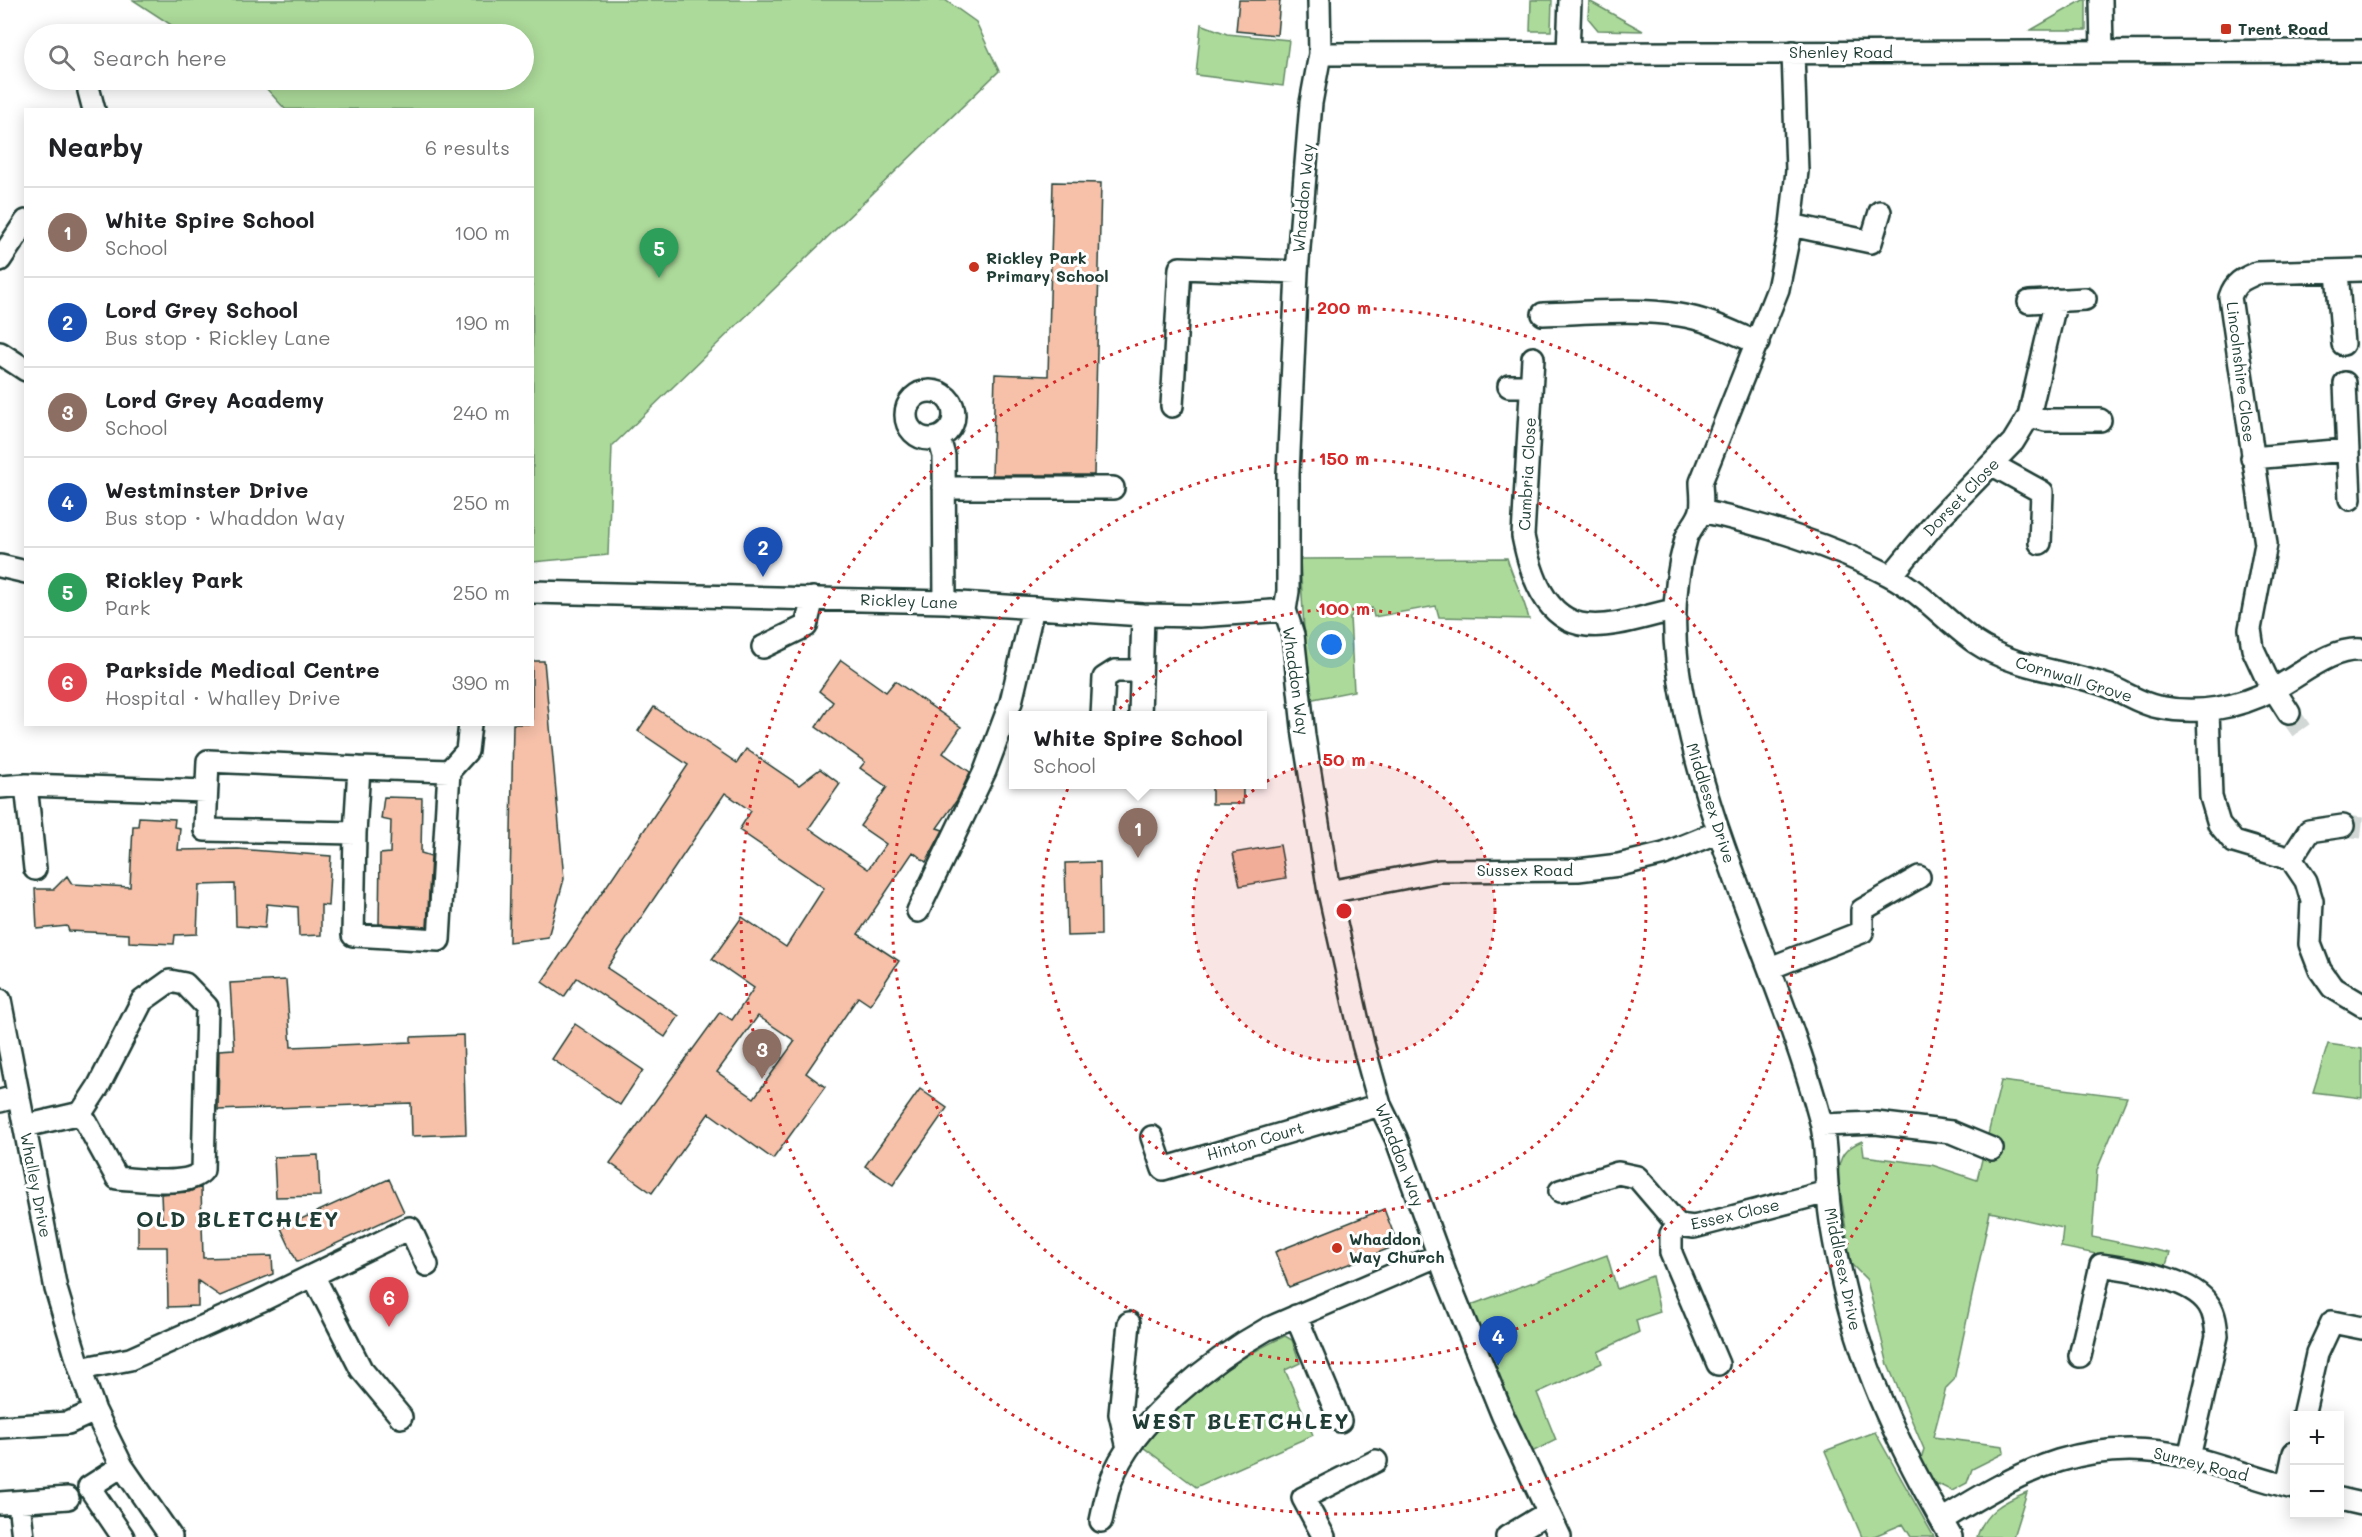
<!DOCTYPE html>
<meta charset="utf-8">
<style>
body{margin:0;font-family:Mali,sans-serif;background:#f2f2f2;color:#202124}
.controls{position:absolute;right:18px;bottom:18px;display:grid;overflow:hidden;border-radius:0px;box-shadow:0 3px 15px #0003}
.controls button{width:54px;height:54px;display:grid;place-items:center;padding:0;border:0;border-bottom:2px solid #e0e0e0;background:#fff;color:#202124;font:30px sans-serif}
.you{position:absolute;left:1332px;top:645px;width:21px;height:21px;margin:-15px;border:4px solid #fff;border-radius:50%;background:#1a73e8;box-shadow:0 0 0 9px #1a73e833}
.badge{display:grid;place-items:center;width:39px;height:39px;border-radius:50%;background:#ea580c;color:#fff;font-size:20px;font-weight:700}
.pin{position:absolute;translate:-50% -50px;filter:drop-shadow(0 2px 3px #0008)}
.pin::after{content:'';position:absolute;top:32px;width:21px;height:18px;background:inherit;clip-path:polygon(0 0,100% 0,50% 100%)}
.popup{position:absolute;left:1009px;top:711px;width:258px;height:78px;box-sizing:border-box;display:grid;place-content:center;border-radius:0px;background:#fff;filter:drop-shadow(0 2px 4px #0005);font-size:20px;white-space:nowrap;color:#757577}
.popup b{font-size:22px;color:#202124}
.popup::after{content:'';position:absolute;left:50%;top:100%;margin-left:-12px;border:12px solid transparent;border-top-color:#fff}
.list{margin:0;padding:0;list-style:none}
h2{display:flex;justify-content:space-between;align-items:center;height:78px;margin:0;padding:0 24px;font-size:26px}
h2 small{font-size:20px;font-weight:400;color:#757577}
.list li{display:grid;grid-template-columns:39px 1fr auto;gap:18px;align-items:center;box-sizing:border-box;height:90px;padding:0 24px;border-top:2px solid #e0e0e0}
.list b{display:block;font-size:22px;white-space:nowrap}
.list p{margin:0;font-size:20px;white-space:nowrap;color:#757577}
.list em{font-size:20px;font-style:normal;color:#757577}
.icon{flex:none;width:33px;height:33px;fill:none;stroke:currentColor;stroke-width:2;stroke-linecap:round;stroke-linejoin:round}
.map{position:relative;flex:none;width:2362px;height:1537px;overflow:hidden}
.search{position:absolute;background:#fff;box-shadow:0 3px 15px #0003;left:24px;top:24px;width:510px;height:66px;display:flex;align-items:center;gap:15px;box-sizing:border-box;padding:0 21px;border-radius:33px;color:#757577;font-size:22px}
.panel{position:absolute;background:#fff;box-shadow:0 3px 15px #0003;left:24px;top:108px;width:510px;height:618px;border-radius:0px}
.map>svg:first-child{display:block}
.green{fill:#acda9a;stroke:#668c67;stroke-width:1.5}
.building{fill:#f6c0a9;stroke:#1f3d34;stroke-width:1.5;fill-rule:evenodd}
.lines{fill:none;stroke-linecap:round;stroke-linejoin:round}
.minor-tunnel{stroke:#d2d8d6;stroke-width:21;stroke-dasharray:21 10;stroke-linecap:butt}
.minor-casing{stroke:#1f3d34;stroke-width:26}
.minor{stroke:#fff;stroke-width:21}
.ring{fill:none;stroke:#d62828;stroke-width:3;stroke-dasharray:3 6}
.poi-dot{fill:#c8321e;stroke:#fff;stroke-width:2}
.labels{text-anchor:middle;stroke-width:6;stroke-linejoin:round;paint-order:stroke}
.poi-label{font-size:16px;font-weight:bold;fill:#1f3d34;stroke:#fff;text-anchor:start}
.street-label{font-size:16px;fill:#1f3d34;stroke:#fff}
.district-label{font-size:22px;font-weight:bold;letter-spacing:1.5px;fill:#1f3d34;stroke:#fff}
.centre{fill:#d62828;stroke:#fff;stroke-width:3}
.ring-label{font-size:18px;text-anchor:middle;font-weight:bold;fill:#d62828;stroke:#fff;stroke-width:6;stroke-linejoin:round;paint-order:stroke}
</style>
<div class="map">
<svg width="2362" height="1537" viewBox="0 0 2362 1537">
<rect width="100%" height="100%" fill="#fff"/>
<filter id="ink" filterUnits="userSpaceOnUse"><feTurbulence type="fractalNoise" baseFrequency=".0167" numOctaves="2"/><feDisplacementMap in="SourceGraphic" scale="12" xChannelSelector="R" yChannelSelector="G"/><feConvolveMatrix kernelMatrix="1 2 1 2 8 2 1 2 1" color-interpolation-filters="sRGB"/></filter>
<g filter="url(#ink)">
<!-- green -->
<path class="green" d="M 133,0 L 945,0 L 976,22 L 999,71 L 612,446 L 608,555 L 533,562 L 532,110 L 285,109 L 265,87 L 254,80 L 524,80 L 524,34 L 185,34 Z
M 1531,0 L 1552,0 L 1551,31 L 1530,31 Z
M 2083,0 L 2086,0 L 2086,30 L 2031,30 Z
M 1589,1 L 1643,31 L 1598,30 L 1588,18 Z
M 1201,24 L 1227,34 L 1289,40 L 1283,86 L 1196,75 Z
M 1507,558 C 1513,579 1524,598 1529,619 L 1439,617 L 1436,606 L 1374,617 L 1372,608 L 1358,611 L 1350,617 L 1354,691 L 1308,700 L 1300,559 Z
M 2328,1044 L 2362,1049 L 2362,1098 L 2313,1092 Z
M 2001,1081 L 2127,1097 L 2097,1170 L 2092,1237 L 2170,1253 L 2165,1268 L 2061,1247 L 2063,1228 L 1990,1212 L 1954,1380 L 1946,1388 L 1933,1437 L 2003,1446 L 2004,1453 L 1972,1469 L 1967,1483 L 1952,1491 L 1938,1484 L 1928,1486 L 1919,1465 L 1924,1449 L 1888,1365 L 1867,1280 L 1851,1264 L 1838,1175 C 1839,1156 1845,1148 1862,1141 L 1864,1156 L 1932,1165 L 1977,1180 Z
M 1607,1255 L 1617,1289 L 1652,1276 L 1660,1312 L 1636,1320 L 1639,1332 L 1598,1352 L 1602,1363 L 1537,1393 L 1556,1440 L 1524,1456 L 1526,1441 L 1468,1306 Z
M 1285,1336 L 1292,1340 L 1300,1363 L 1285,1370 L 1313,1435 L 1196,1487 L 1143,1447 C 1181,1401 1230,1361 1285,1336 Z
M 1875,1432 L 1934,1537 L 1911,1537 L 1903,1524 L 1872,1537 L 1862,1537 L 1825,1451 Z
M 2027,1492 L 2013,1537 L 1977,1537 C 1985,1511 2003,1502 2027,1492 Z"/>
<!-- building -->
<path class="building" d="M 1239,0 L 1280,0 L 1277,35 L 1236,31 Z
M 1053,182 L 1101,183 L 1094,475 L 992,475 L 995,374 L 1048,376 Z
M 841,660 L 886,692 L 895,681 L 961,727 L 943,753 L 970,772 L 957,800 L 937,828 L 943,830 L 926,862 L 913,852 L 858,934 L 899,961 L 870,1005 L 858,997 L 806,1073 L 825,1087 L 773,1159 L 709,1113 L 652,1193 L 610,1163 L 720,1012 L 732,1020 L 754,988 L 712,959 L 742,917 L 786,947 L 824,888 L 739,830 L 751,811 L 725,793 L 607,968 L 679,1016 L 665,1037 L 577,978 L 564,997 L 542,982 L 688,765 L 638,731 L 654,707 L 737,763 L 746,749 L 799,785 L 820,769 L 840,784 L 809,828 L 868,869 L 886,844 L 860,826 L 887,787 L 860,768 L 865,762 L 816,727 L 833,702 L 819,691 ZM 758,1016 L 795,1041 L 754,1098 L 717,1072 Z
M 532,661 L 544,661 L 564,879 L 548,937 L 509,942 L 513,724 L 532,724 Z
M 1212,784 L 1243,784 L 1243,804 L 1212,804 Z
M 384,797 L 422,798 L 421,853 L 431,856 L 427,927 L 379,924 L 380,854 L 390,853 L 391,821 L 381,819 Z
M 139,817 L 175,819 L 174,827 L 180,828 L 178,850 L 238,849 L 331,856 L 328,906 L 321,905 L 321,935 L 299,936 L 298,907 L 267,904 L 265,928 L 236,926 L 235,884 L 199,885 L 197,934 L 175,935 L 174,944 L 129,942 L 129,934 L 69,931 L 67,926 L 37,929 L 35,889 L 54,889 L 67,876 L 72,884 L 130,887 L 133,826 L 138,826 Z
M 1280,845 L 1286,878 L 1240,886 L 1233,853 Z
M 1100,862 L 1101,935 L 1067,936 L 1065,863 Z
M 286,980 L 291,1047 L 411,1042 L 411,1037 L 463,1035 L 466,1134 L 412,1136 L 411,1103 L 218,1110 L 219,1050 L 234,1049 L 230,983 Z
M 575,1024 L 643,1070 L 620,1105 L 552,1059 Z
M 920,1089 L 947,1108 L 893,1185 L 865,1166 Z
M 318,1155 L 320,1196 L 276,1197 L 274,1157 Z
M 389,1179 L 404,1212 L 297,1262 L 281,1228 Z
M 201,1187 L 203,1258 L 272,1256 L 273,1274 L 220,1296 L 198,1281 L 198,1306 L 168,1307 L 167,1247 L 138,1247 L 138,1218 L 162,1217 L 161,1194 L 189,1192 Z
M 1384,1209 L 1398,1245 L 1289,1287 L 1275,1252 Z"/>
<g class="lines">
<!-- minor-tunnel -->
<path class="minor-tunnel" d="M 2289,713 L 2303,733
M 2343,826 L 2362,828"/>
<defs>
<path id="minor" d="M 1319,0 L 1320,54 L 1311,103 L 1297,272 L 1288,474 L 1288,591 L 1285,610 L 1293,635 L 1304,736 L 1329,892 L 1363,1044 L 1380,1105 L 1396,1138 L 1447,1278 L 1503,1416 L 1560,1537
M 2101,0 L 2102,52
M 1793,52 L 1797,171 L 1791,225 L 1778,289 L 1701,482 C 1701,490 1703,501 1701,510 C 1699,520 1689,529 1686,539 C 1675,579 1672,620 1677,661 C 1697,822 1779,966 1821,1122 C 1827,1145 1825,1171 1828,1194 C 1830,1225 1837,1257 1844,1287 C 1865,1378 1905,1458 1951,1537
M 1568,53 L 1570,0
M 1320,54 L 2362,51
M 89,91 L 94,110
M 1791,225 L 1871,242 L 1880,212
M 0,260 L 26,221
M 2337,272 L 2343,344
M 2029,302 L 2085,299
M 1543,314 C 1587,313 1635,308 1679,315 C 1707,319 1732,332 1758,343
M 0,353 L 26,370
M 1533,358 L 1523,536 C 1530,571 1544,621 1587,625 C 1614,628 1648,615 1674,610
M 2345,383 L 2350,499
M 1509,386 L 1531,386
M906 415a24 24 0 1 1 48 0a24 24 0 1 1-48 0Z
M 1172,406 L 1180,268 L 1297,272
M 2029,416 L 2046,420 L 2100,420
M 939,438 L 944,456 L 945,602
M 2252,458 L 2347,450
M 1993,465 L 2042,492 L 2040,543
M 944,488 L 1113,488
M 1701,511 C 1762,524 1834,546 1889,575 C 1920,591 1946,621 1975,642 C 2015,669 2063,670 2108,686 C 2124,692 2141,704 2158,707 C 2197,715 2238,708 2272,690 C 2299,677 2330,647 2362,650
M 0,566 L 26,572
M 1891,576 L 1939,518 L 2013,442 L 2029,416 L 2056,300
M 532,592 L 945,602 L 1143,615 L 1199,616 L 1285,610
M 763,647 L 806,626 L 813,598
M 2208,710 L 2211,797 L 2219,824 L 2234,842 L 2291,859 L 2306,881 L 2312,901 L 2310,944 L 2320,970 L 2332,987 L 2362,1005
M 2289,713 L 2266,677 L 2253,649 L 2250,629 L 2266,544 L 2230,297 C 2235,282 2243,279 2257,273 L 2362,270
M 1102,716 L 1104,678 L 1115,671 L 1141,671
M 1140,716 L 1143,615
M 208,761 L 359,768 L 355,833 L 205,830 Z
M 449,771 L 467,751 L 470,724
M 26,785 L 35,869
M 0,787 L 26,785 L 206,791
M 355,833 L 353,935 L 439,940 L 449,771 L 359,768
M 2291,859 L 2309,831 L 2343,826
M 1329,892 L 1439,871 L 1578,870 L 1619,865 L 1664,854 L 1718,832
M 918,911 L 985,771 L 1011,702 L 1033,608
M 1770,968 L 1862,932 L 1862,910 L 1919,877
M 0,1000 L 56,1289 L 80,1369 L 95,1411 L 122,1466 L 171,1537
M 0,1101 L 19,1096
M 1822,1125 L 1876,1123 L 1951,1132 L 1992,1149
M 25,1126 L 81,1113 L 98,1087 L 142,1001 L 170,981 L 185,984 L 207,1007 L 203,1170 C 189,1188 138,1179 117,1178 L 81,1113
M 1152,1137 L 1163,1169 L 1380,1105
M 1560,1191 L 1618,1173 L 1637,1177 L 1678,1225 L 1694,1227 L 1827,1192
M 1678,1225 L 1671,1234 L 1671,1253 L 1718,1364
M 313,1275 L 361,1369 L 401,1417
M 1296,1316 L 1340,1421
M 2080,1356 L 2101,1265 C 2131,1270 2191,1277 2209,1305 C 2215,1314 2216,1325 2217,1336 L 2189,1457
M 80,1369 L 130,1359 L 260,1301 L 410,1228 L 427,1265
M 2303,1416 L 2317,1354 L 2332,1322 L 2362,1328
M 0,1427 L 68,1423 L 95,1411
M 1128,1448 L 1120,1414 L 1129,1323
M 122,1466 L 89,1487 L 123,1537
M 2287,1486 L 2294,1453
M 2340,1499 L 2362,1504
M 0,1503 L 68,1498
M 19,1503 L 23,1537
M 1942,1520 C 2023,1469 2090,1434 2189,1457 C 2225,1466 2259,1480 2294,1488
M 1101,1521 C 1104,1508 1106,1494 1111,1481 C 1132,1422 1213,1359 1267,1329 L 1439,1255
M 1324,1537 L 1303,1498 L 1376,1461
M 1507,1537 L 1547,1513"/>
</defs>
<!-- minor casing -->
<use href="#minor" class="minor-casing"/>
<!-- minor -->
<use href="#minor" class="minor"/>
</g>
</g>
<!-- distance rings -->
<circle cx="1344" cy="911" r="151" fill="#d62828" fill-opacity=".12"/>
<g class="ring">
<circle cx="1344" cy="911" r="151"/>
<circle cx="1344" cy="911" r="302"/>
<circle cx="1344" cy="911" r="452"/>
<circle cx="1344" cy="911" r="603"/>
</g>
<!-- markers -->
<g class="poi-dot">
<rect x="2220" y="23" width="12" height="12" rx="3"/>
<circle cx="974" cy="267" r="6"/>
<circle cx="1337" cy="1248" r="6"/>
</g>
<g class="labels">
<!-- poi labels -->
<g class="poi-label">
<text x="2238" y="35">Trent Road</text>
<text x="986" y="264">Rickley Park<tspan x="986" dy="18">Primary School</tspan></text>
<text x="1349" y="1245">Whaddon<tspan x="1349" dy="18">Way Church</tspan></text>
</g>
<!-- street labels -->
<g class="street-label">
<text x="1841" y="58">Shenley Road</text>
<text transform="translate(1303 198) rotate(-85)" y="6">Whaddon Way</text>
<text transform="translate(2241 372) rotate(83)" y="6">Lincolnshire Close</text>
<text transform="translate(1527 474) rotate(-87)" y="6">Cumbria Close</text>
<text transform="translate(1961 497) rotate(-46)" y="6">Dorset Close</text>
<text transform="translate(909 601) rotate(2)" y="6">Rickley Lane</text>
<text transform="translate(2074 679) rotate(17)" y="6">Cornwall Grove</text>
<text transform="translate(1296 681) rotate(82)" y="6">Whaddon Way</text>
<text transform="translate(1711 803) rotate(72)" y="6">Middlesex Drive</text>
<text x="1525" y="876">Sussex Road</text>
<text transform="translate(1255 1141) rotate(-16)" y="6">Hinton Court</text>
<text transform="translate(1400 1155) rotate(69)" y="6">Whaddon Way</text>
<text transform="translate(36 1185) rotate(79)" y="6">Whalley Drive</text>
<text transform="translate(1735 1214) rotate(-13)" y="6">Essex Close</text>
<text transform="translate(1843 1269) rotate(78)" y="6">Middlesex Drive</text>
<text transform="translate(2201 1464) rotate(14)" y="6">Surrey Road</text>
</g>
<!-- district labels -->
<g class="district-label">
<text x="238" y="1227">OLD BLETCHLEY</text>
<text x="1241" y="1429">WEST BLETCHLEY</text>
</g>
</g>
<circle cx="1344" cy="911" r="9" class="centre"/>
<g class="ring-label">
<text x="1344" y="314">200 m</text>
<text x="1344" y="465">150 m</text>
<text x="1344" y="615">100 m</text>
<text x="1344" y="766">50 m</text>
</g>
</svg>
<div class="controls">
<button>+</button>
<button>−</button>
</div>
<div class="you"></div>
<div class="pin badge" style="left:1138px;top:858px;background:#8d6e63">1</div>
<div class="popup"><b>White Spire School</b>School</div>
<div class="pin badge" style="left:763px;top:577px;background:#1a4fb4">2</div>
<div class="pin badge" style="left:762px;top:1079px;background:#8d6e63">3</div>
<div class="pin badge" style="left:1498px;top:1366px;background:#1a4fb4">4</div>
<div class="pin badge" style="left:659px;top:278px;background:#2e9e5b">5</div>
<div class="pin badge" style="left:389px;top:1327px;background:#e0444e">6</div>
<div class="search"><svg class="icon" aria-label="search" viewBox="0 0 24 24"><circle cx="10" cy="10" r="6"/><path d="M15 15l6 6"/></svg>Search here</div>
<section class="panel">
<h2>Nearby<small>6 results</small></h2>
<ul class="list">
<li><span class="badge" style="background:#8d6e63">1</span><div><b>White Spire School</b><p>School</p></div><em>100 m</em></li>
<li><span class="badge" style="background:#1a4fb4">2</span><div><b>Lord Grey School</b><p>Bus stop · Rickley Lane</p></div><em>190 m</em></li>
<li><span class="badge" style="background:#8d6e63">3</span><div><b>Lord Grey Academy</b><p>School</p></div><em>240 m</em></li>
<li><span class="badge" style="background:#1a4fb4">4</span><div><b>Westminster Drive</b><p>Bus stop · Whaddon Way</p></div><em>250 m</em></li>
<li><span class="badge" style="background:#2e9e5b">5</span><div><b>Rickley Park</b><p>Park</p></div><em>250 m</em></li>
<li><span class="badge" style="background:#e0444e">6</span><div><b>Parkside Medical Centre</b><p>Hospital · Whalley Drive</p></div><em>390 m</em></li>
</ul>
</section>
</div>
